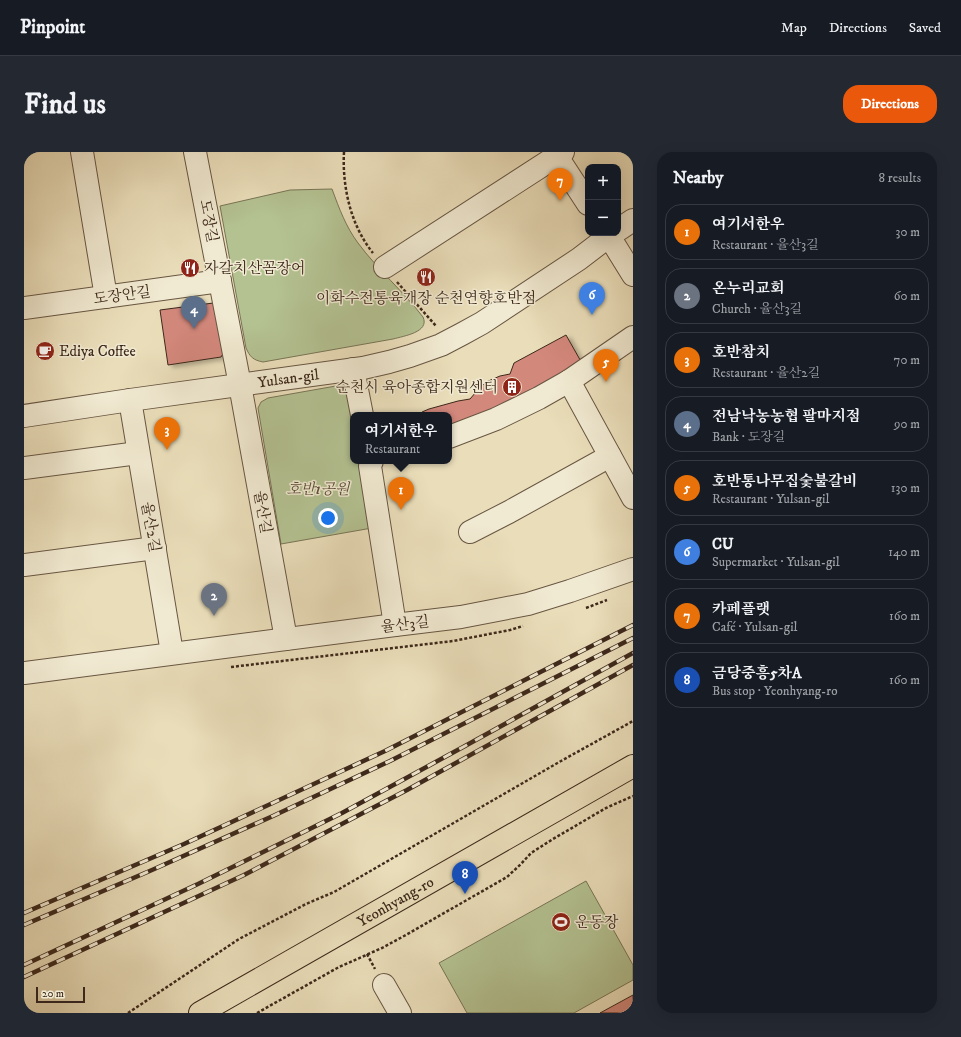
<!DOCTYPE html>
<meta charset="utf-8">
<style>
body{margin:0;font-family:"IM FELL DW Pica","Noto Serif KR",serif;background:#242831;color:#f1f3f6}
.controls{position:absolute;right:12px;top:12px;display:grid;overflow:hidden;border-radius:8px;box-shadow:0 4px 16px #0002}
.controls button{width:36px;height:36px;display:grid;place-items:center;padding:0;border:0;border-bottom:1px solid #363941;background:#171b24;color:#f1f3f6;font:20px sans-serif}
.scale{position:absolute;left:12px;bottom:10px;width:49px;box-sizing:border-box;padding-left:4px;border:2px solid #3d281b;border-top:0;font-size:11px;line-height:14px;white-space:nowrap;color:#3d281b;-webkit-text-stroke:3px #f1ead2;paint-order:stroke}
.you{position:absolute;left:304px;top:366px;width:14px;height:14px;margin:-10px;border:3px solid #fff;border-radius:50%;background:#1a73e8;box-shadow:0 0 0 6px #1a73e833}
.badge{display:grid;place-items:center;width:26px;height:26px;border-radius:50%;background:#ea580c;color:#fff;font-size:13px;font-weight:700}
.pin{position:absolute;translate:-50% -33px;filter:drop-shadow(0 1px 2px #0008)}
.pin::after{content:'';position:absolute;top:21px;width:14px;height:12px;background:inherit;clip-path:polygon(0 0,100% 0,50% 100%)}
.popup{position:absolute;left:326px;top:260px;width:102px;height:52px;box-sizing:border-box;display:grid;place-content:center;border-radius:8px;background:#171b24;filter:drop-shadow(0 1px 3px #0005);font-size:13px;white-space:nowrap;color:#9ea1a6}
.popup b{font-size:15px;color:#f1f3f6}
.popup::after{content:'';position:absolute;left:50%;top:100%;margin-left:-8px;border:8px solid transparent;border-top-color:#171b24}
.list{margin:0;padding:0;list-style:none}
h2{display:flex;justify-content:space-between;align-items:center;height:52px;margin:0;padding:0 16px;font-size:17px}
h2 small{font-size:13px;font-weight:400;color:#9ea1a6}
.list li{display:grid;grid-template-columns:26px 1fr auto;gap:12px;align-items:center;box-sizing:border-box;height:56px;margin:0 8px 8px;padding:0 8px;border:1px solid #363941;border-radius:16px}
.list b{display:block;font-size:15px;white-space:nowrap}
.list p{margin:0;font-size:13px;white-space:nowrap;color:#9ea1a6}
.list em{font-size:13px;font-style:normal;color:#9ea1a6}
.map{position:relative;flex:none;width:609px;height:861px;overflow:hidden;border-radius:16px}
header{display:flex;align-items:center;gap:24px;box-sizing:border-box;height:56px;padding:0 20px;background:#171b24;border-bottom:1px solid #363941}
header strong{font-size:19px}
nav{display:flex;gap:22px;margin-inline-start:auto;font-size:14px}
.intro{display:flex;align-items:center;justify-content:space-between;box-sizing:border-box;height:96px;padding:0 24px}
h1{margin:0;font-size:28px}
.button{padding:10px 18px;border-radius:16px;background:#ea580c;color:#fff;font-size:14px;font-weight:700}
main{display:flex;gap:24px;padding:0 24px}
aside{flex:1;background:#171b24;border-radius:16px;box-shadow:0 4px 16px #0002}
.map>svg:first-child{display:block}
.green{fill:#b4c292;stroke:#787556}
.building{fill:#d3887b;stroke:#3d281b;filter:url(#shadow)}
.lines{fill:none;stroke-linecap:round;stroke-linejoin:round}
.minor-casing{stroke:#685643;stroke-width:24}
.major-casing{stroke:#3d281b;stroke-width:24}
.path{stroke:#3d281b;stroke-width:2.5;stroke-dasharray:3 2;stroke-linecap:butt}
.minor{stroke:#f1ead2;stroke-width:22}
.major{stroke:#eadeba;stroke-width:22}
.rail-casing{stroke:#3d281b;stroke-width:4.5}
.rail{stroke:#f1ead2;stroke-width:3;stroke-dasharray:9;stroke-linecap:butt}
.labels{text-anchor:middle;stroke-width:3;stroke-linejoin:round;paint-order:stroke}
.street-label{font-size:15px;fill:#3d281b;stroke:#f1ead2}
.poi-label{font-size:15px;fill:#3d281b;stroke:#f1ead2;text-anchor:start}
.park-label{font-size:15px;font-style:italic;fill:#5b4e39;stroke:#f1ead2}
</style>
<header>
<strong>Pinpoint</strong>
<nav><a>Map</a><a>Directions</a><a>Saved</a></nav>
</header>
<div class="intro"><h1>Find us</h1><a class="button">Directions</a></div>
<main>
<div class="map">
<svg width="609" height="861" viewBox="0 0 609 861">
<defs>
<filter id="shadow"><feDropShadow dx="4.5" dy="2.5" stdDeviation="2" flood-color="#0004"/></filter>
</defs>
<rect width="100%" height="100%" fill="#eadeba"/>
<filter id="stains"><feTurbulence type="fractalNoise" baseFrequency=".005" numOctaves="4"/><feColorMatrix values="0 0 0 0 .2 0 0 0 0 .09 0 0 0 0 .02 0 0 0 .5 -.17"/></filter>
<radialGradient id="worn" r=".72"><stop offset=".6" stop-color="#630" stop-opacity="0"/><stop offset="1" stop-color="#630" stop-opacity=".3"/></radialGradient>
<!-- green -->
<path class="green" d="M 308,37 C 315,56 322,75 334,91 C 354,118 379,139 399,165 C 406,180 380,184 369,187 L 239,210 C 229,208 226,205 222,196 L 196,54 L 266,38 Z
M 323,232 L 329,267 L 329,309 L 336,309 L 348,376 L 257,392 L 234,256 L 237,250 L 244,246 Z
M 562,729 L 609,813 L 609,828 L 550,861 L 443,861 L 415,811 Z"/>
<!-- building -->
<path class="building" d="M 197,150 L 203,195 L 197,205 L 144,213 L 136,158 Z
M 542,183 L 559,213 L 425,283 L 425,263 L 395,263 L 398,260 L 405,257 L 434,249 L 446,247 L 452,240 L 462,230 L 476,224 L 486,222 L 490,211 Z
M 609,843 L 609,861 L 576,861 Z"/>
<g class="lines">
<defs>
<g id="minor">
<path d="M 58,0 L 82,145"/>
<path d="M 171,0 L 216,233 L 262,487"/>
<path d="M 530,0 L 564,52"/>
<path d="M 594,78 L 609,68"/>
<path d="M 583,81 L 609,123"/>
<path d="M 361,115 L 539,0"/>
<path d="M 0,156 L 196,129"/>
<path d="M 329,217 L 338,263"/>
<path d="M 545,229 L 609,346"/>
<path d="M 106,248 L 148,501"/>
<path id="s1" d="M 0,264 L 106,248 L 339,216 L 365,210 L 386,204 L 417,193 L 438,182 L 458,171 L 555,107 L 589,81"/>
<path d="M 425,285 L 472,267 L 515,246 L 545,229 L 609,185"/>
<path d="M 348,309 L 346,314 L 371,473"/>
<path d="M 0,316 L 114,301"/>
<path d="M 446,380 L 485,360 L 586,304"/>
<path d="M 0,413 L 131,396"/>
<path d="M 0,521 L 371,473 L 437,465 L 504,452 L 546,439 L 609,417"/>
<path d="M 360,833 L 376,861"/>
</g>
<g id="major">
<path id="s2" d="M 176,861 L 609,614"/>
</g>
</defs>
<!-- minor casing -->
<use href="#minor" class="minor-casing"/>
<!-- major casing -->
<use href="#major" class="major-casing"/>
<!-- path -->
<path class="path" d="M 320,0 C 318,35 327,74 349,101
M 373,130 L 412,174
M 562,456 L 583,448
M 207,515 L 429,489 L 486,478 L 499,474
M 343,802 L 351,817
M 104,861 L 215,787 L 282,752 L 310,740 L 537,609 L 609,569
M 233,861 L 315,815 L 358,796 L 380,784 L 483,725 L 497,712 L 507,701 L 529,687 L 582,656 L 609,644"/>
<!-- minor -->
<use href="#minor" class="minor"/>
<!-- major -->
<use href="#major" class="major"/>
<defs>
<path id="rail" d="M 0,761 L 160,692 L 361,599 L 609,473
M 0,773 L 128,718 L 249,664 L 366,609 L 609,486
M 0,813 L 174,732 L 318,661 L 441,594 L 609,501
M 0,825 L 220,723 L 383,638 L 609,513"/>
</defs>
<!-- rail casing -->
<use href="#rail" class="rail-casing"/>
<!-- rail -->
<use href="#rail" class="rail"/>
</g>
<!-- icons -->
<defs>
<symbol id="restaurant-disc" viewBox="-11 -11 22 22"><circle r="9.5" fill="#8f2418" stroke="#f1ead2"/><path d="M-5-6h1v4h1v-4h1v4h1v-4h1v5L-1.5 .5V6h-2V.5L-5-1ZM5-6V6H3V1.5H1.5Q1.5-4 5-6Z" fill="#fff"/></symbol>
<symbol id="cafe-disc" viewBox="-11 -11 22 22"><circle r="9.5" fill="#8f2418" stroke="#f1ead2"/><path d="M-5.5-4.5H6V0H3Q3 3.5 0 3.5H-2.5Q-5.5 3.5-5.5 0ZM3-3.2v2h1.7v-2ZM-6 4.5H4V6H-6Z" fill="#fff"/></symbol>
<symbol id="building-disc" viewBox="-11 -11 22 22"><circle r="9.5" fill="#8f2418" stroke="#f1ead2"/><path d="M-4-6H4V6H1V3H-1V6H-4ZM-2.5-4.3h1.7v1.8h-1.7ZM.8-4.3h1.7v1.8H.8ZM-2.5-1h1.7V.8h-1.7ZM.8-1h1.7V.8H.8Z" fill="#fff"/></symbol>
<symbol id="stadium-disc" viewBox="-11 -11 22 22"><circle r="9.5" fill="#8f2418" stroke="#f1ead2"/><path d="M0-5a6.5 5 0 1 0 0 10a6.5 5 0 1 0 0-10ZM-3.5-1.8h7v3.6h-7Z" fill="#fff"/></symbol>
</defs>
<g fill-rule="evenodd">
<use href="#restaurant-disc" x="155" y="105" width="22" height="22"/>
<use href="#restaurant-disc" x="391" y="114" width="22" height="22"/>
<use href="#cafe-disc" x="10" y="188" width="22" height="22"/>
<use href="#building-disc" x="477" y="224" width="22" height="22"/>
<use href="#stadium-disc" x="526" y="759" width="22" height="22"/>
</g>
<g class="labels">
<!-- street labels -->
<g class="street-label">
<text transform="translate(185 69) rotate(79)" y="5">도장길</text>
<text transform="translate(98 143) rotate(-8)" y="5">도장안길</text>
<text dy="5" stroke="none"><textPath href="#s1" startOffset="267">Yulsan-gil</textPath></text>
<text transform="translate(239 360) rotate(80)" y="5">율산길</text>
<text transform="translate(127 375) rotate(80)" y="5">율산2길</text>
<text transform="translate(381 472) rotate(-7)" y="5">율산3길</text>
<text dy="5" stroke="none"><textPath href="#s2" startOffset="225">Yeonhyang-ro</textPath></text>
</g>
<!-- poi labels -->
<g class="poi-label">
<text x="180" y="121">자갈치산꼼장어</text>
<text x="402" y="151" text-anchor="middle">이화수전통육개장 순천연향호반점</text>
<text x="35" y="204">Ediya Coffee</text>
<text x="474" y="240" text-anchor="end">순천시 육아종합지원센터</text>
<text x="551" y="775">운동장</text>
</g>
<!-- park labels -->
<g class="park-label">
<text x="294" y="342">호반1공원</text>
</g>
</g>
<rect width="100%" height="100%" filter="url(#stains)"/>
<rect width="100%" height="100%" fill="url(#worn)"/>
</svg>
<div class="controls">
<button>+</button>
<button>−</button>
</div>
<div class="scale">20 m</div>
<div class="you"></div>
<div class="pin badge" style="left:377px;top:358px;background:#e8710a">1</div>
<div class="popup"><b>여기서한우</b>Restaurant</div>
<div class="pin badge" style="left:190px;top:464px;background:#6b7280">2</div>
<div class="pin badge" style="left:143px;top:298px;background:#e8710a">3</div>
<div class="pin badge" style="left:170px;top:177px;background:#5c6f8a">4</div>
<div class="pin badge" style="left:582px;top:230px;background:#e8710a">5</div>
<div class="pin badge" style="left:568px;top:163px;background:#3f7fe0">6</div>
<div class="pin badge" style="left:536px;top:49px;background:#e8710a">7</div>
<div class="pin badge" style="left:441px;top:742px;background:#1a4fb4">8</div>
</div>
<aside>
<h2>Nearby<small>8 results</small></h2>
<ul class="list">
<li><span class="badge" style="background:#e8710a">1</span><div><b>여기서한우</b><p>Restaurant · 율산3길</p></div><em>30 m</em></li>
<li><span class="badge" style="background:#6b7280">2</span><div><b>온누리교회</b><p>Church · 율산3길</p></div><em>60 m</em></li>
<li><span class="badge" style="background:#e8710a">3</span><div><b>호반참치</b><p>Restaurant · 율산2길</p></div><em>70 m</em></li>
<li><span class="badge" style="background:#5c6f8a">4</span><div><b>전남낙농농협 팔마지점</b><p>Bank · 도장길</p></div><em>90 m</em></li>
<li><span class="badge" style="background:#e8710a">5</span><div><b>호반통나무집숯불갈비</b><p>Restaurant · Yulsan-gil</p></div><em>130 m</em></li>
<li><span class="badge" style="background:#3f7fe0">6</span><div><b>CU</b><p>Supermarket · Yulsan-gil</p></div><em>140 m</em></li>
<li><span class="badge" style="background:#e8710a">7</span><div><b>카페플랫</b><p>Café · Yulsan-gil</p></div><em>160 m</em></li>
<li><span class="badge" style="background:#1a4fb4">8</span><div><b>금당중흥5차A</b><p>Bus stop · Yeonhyang-ro</p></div><em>160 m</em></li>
</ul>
</aside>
</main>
